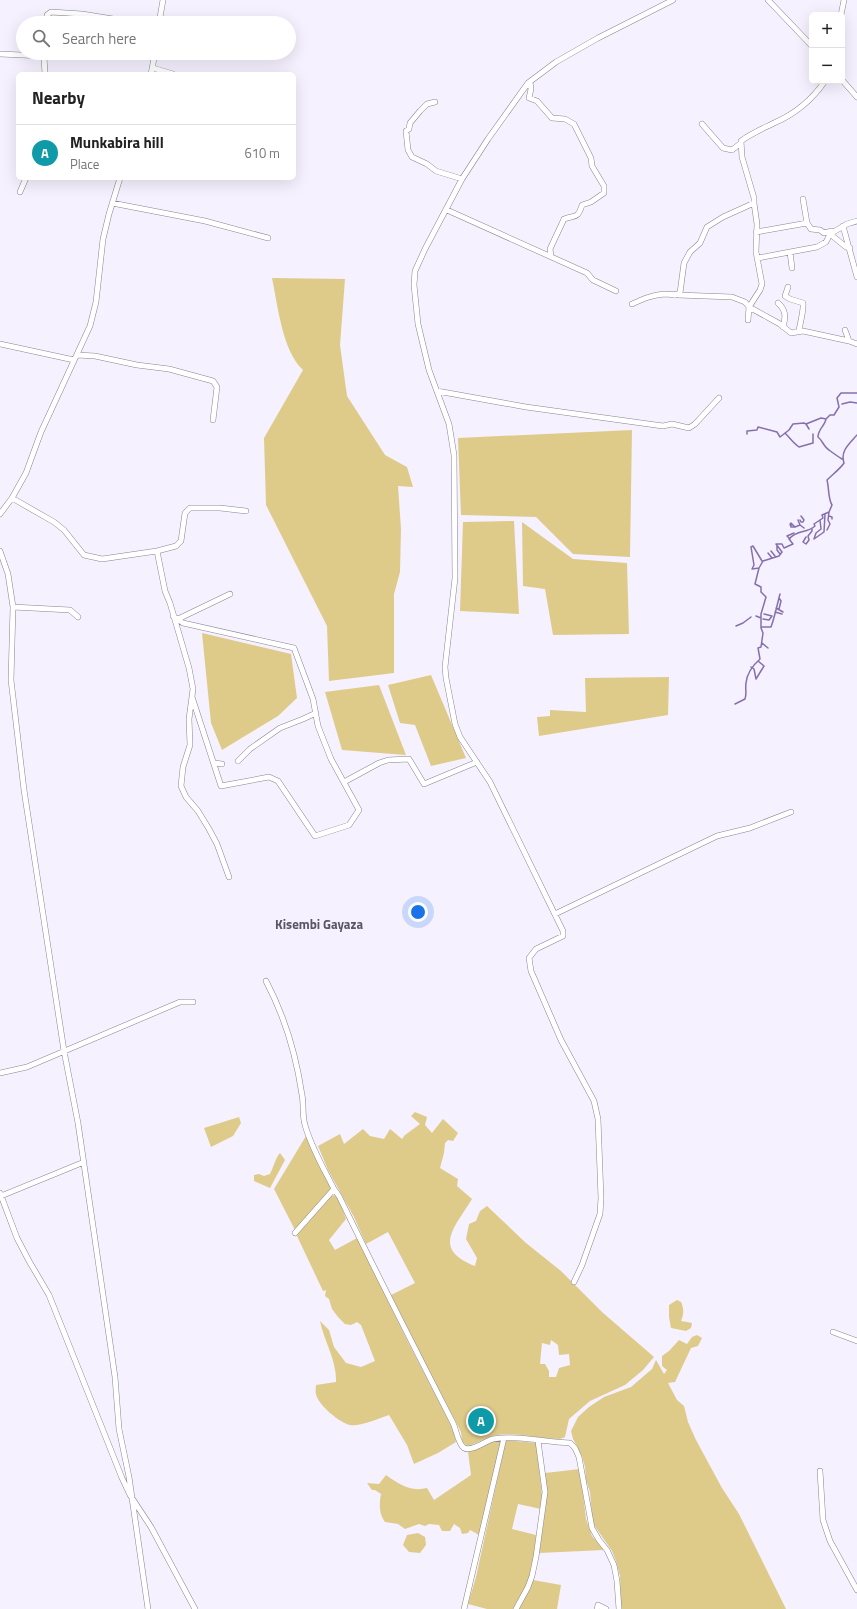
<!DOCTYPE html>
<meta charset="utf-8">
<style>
body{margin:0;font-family:"Titillium Web",sans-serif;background:#f2f2f2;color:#222}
.controls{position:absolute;right:12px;top:12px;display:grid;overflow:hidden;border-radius:6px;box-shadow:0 4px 16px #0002}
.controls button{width:36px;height:36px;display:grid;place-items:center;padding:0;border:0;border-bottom:1px solid #e0e0e0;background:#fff;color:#222;font:20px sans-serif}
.you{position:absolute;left:418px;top:912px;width:14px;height:14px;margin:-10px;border:3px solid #fff;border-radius:50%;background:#1a73e8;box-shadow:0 0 0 6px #1a73e833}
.badge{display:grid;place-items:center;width:26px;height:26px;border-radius:50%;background:#b45309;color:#fff;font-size:13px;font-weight:700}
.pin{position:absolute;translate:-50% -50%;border:2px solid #fff;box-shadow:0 1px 4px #0006}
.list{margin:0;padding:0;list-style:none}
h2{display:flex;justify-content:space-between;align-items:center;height:52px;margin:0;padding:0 16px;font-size:17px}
h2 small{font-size:13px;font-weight:400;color:#767676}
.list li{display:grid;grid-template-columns:26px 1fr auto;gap:12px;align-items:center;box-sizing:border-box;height:56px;padding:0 16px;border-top:1px solid #e0e0e0}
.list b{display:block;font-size:15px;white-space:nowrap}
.list p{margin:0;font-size:13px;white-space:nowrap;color:#767676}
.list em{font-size:13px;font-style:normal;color:#767676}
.icon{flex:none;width:22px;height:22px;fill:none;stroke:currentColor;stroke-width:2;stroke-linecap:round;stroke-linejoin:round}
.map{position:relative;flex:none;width:857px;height:1609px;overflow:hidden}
.search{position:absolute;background:#fff;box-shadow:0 4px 16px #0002;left:16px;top:16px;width:280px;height:44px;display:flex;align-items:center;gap:10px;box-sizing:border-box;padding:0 14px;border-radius:22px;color:#767676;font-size:15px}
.panel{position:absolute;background:#fff;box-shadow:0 4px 16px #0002;left:16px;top:72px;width:280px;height:108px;border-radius:6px}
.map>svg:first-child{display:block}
.green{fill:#dfcb89;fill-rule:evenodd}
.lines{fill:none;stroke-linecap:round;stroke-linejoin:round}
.stream{stroke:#8670ab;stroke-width:1.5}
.minor-casing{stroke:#898492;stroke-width:6}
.minor{stroke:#fff;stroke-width:5}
.labels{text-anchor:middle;stroke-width:3;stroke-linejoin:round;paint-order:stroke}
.quarter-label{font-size:13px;font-weight:bold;fill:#5a5563;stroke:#f6f1ff}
</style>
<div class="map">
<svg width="857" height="1609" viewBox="0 0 857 1609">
<rect width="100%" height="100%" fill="#f6f1ff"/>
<!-- green -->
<path class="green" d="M 272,278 L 345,279 L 340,345 L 347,396 L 385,455 L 407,467 L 413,487 L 398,486 L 401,529 L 400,572 L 394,594 L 394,673 L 329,681 L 327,626 L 266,505 L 264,438 L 303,370 C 282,350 278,306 272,278 Z
M 632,430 L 630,557 L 573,554 L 536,517 L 461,515 L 458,438 Z
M 514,521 L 519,614 L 460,611 L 463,522 Z
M 522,522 L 573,559 L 627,563 L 629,634 L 553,635 L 545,589 L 523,586 Z
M 202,633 L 291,654 L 297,698 L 278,716 L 222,750 L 211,723 Z
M 431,675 L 466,758 L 431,766 L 415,725 L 400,723 L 388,685 Z
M 669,677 L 668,715 L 539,736 L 537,717 L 550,716 L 550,710 L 586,712 L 585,678 Z
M 379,685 L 406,755 L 342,750 L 325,692 Z
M 415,1112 L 427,1117 L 425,1125 L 432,1133 L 443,1119 L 458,1133 L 453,1141 L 448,1140 L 445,1143 L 444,1153 L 440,1168 L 458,1179 L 457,1186 L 472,1199 C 455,1227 431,1249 475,1266 L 477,1258 L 466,1239 L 469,1224 L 476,1221 L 480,1211 L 487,1206 L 526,1243 L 561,1271 L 602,1312 L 654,1357 L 643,1370 L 625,1385 L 590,1401 L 569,1419 L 565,1437 L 560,1439 C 540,1439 517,1432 497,1435 C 486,1437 477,1444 467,1446 L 462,1442 L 461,1432 C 437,1387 414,1341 391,1295 L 415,1283 L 388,1232 L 366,1244 L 354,1217 L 328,1170 L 318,1146 L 340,1134 L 344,1144 L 363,1129 L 370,1136 L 384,1139 L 390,1129 L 402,1139 L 405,1135 L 420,1124 L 411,1116 ZM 551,1340 L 558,1345 L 559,1355 L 569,1354 L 570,1365 L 559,1368 L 556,1377 L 549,1377 L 549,1371 L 545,1364 L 540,1364 L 542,1343 L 550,1345 Z
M 239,1117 L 241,1123 L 233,1136 L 211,1147 L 204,1128 Z
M 306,1136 L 332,1189 L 295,1230 L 274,1189 Z
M 280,1153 L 285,1160 L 270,1188 L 254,1181 L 254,1175 L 259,1174 L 264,1176 L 270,1174 C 274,1166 275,1159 280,1153 Z
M 336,1195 L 338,1197 L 346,1219 L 329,1240 L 335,1250 L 357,1238 L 409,1344 L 453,1429 L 456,1442 L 438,1453 L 414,1464 L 407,1445 L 389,1415 C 380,1418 359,1427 350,1425 C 340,1423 318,1405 316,1394 C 315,1391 316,1388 316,1385 L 336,1382 C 337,1361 324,1341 320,1321 L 329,1330 L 334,1347 L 346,1363 L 361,1367 L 375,1361 L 361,1325 L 357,1322 L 351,1325 L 345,1324 L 338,1317 L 332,1309 L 329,1299 L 325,1296 L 326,1290 L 323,1291 L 297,1236 L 298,1233 L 331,1196 Z
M 677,1300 L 681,1302 C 684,1309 684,1314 681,1321 L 692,1323 L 691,1328 L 686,1331 L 671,1328 L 669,1317 L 669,1305 Z
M 697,1335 L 702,1338 L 698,1346 L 691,1348 L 675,1382 L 668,1383 L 677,1400 L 684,1406 L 688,1422 L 696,1440 L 722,1488 L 739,1514 L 786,1609 L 621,1609 L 620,1576 L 616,1561 L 612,1551 L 594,1525 L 592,1516 L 590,1492 L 586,1480 L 585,1467 L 582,1456 L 573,1439 L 571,1431 L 578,1417 L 589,1407 L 604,1397 L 631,1387 L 652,1369 L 656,1360 L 664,1374 L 667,1370 L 662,1366 L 662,1356 L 669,1351 L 679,1340 L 687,1344 L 692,1337 Z
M 502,1440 L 479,1535 L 470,1530 L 468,1533 L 462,1534 L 460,1528 L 454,1524 L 450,1531 L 442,1531 L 439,1525 L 429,1524 L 425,1526 L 419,1524 L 405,1529 L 398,1524 L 385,1522 C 379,1514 379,1503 381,1494 L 375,1490 L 372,1490 L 367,1483 L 379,1484 L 386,1475 C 400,1485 411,1492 427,1488 L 434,1500 L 471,1475 L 468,1452 L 487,1442 Z
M 506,1440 L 536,1443 L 542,1495 L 541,1509 L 518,1504 L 512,1529 L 536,1535 C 534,1551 534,1570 527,1584 C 523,1593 517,1600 513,1609 L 487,1609 L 468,1604 L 476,1577 Z
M 580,1469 L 586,1519 L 592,1536 L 604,1550 L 539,1553 C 543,1526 548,1500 545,1473 Z
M 418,1533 L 425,1537 L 426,1545 L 420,1553 L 409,1552 L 403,1545 L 407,1535 Z
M 533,1580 L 561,1585 L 557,1609 L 518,1609 Z"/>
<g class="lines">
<!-- stream -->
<path class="stream" d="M 842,404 L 850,402 L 857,403
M 826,419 C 825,426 818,429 818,437 C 822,440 824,447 829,450 C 833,453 837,456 842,459
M 806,424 L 809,429
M 785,433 C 790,438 793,443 799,447 L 813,443 L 813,434
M 747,434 L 747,431 L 757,430 L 758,427 L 777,432 L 780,437 L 789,430 L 793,424 L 804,423 L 806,424 L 821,418 L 826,419 L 830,415 L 834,415 L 839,407 L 837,398 L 841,393 L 857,393
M 829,516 L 832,517 L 832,519
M 798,520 L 800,525 L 804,528
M 800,520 L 801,522 L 803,522 L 804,520 L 801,516
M 820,520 L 821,529 L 816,533 L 814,539 L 824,532 L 825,514
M 791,523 L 795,527 L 800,525
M 792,525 L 790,524 L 791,527 L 795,527
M 827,530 L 830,524 L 828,520 L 829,512
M 806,537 L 803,542 L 806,544 L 809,540 L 808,536 L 812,531 L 812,529
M 790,539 L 787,536 L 794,533
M 777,546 L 777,550 L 780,554
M 771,551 L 775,556
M 768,553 L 772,558
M 759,568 L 752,569 L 754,565 L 751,547 L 753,546 L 762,561
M 779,598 L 781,601 L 779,609
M 776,608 L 783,612
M 775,612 L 782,614
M 756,616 L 761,618
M 763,619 L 769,620 L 772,616 L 764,614
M 736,626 L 743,623 L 751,617
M 761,627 L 771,627 C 775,616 777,605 780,594
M 762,643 L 768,648
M 751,667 L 754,669 L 756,679 L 764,666 L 758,661
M 735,704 L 745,699 C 747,693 745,690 746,683 C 747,673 752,666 760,659 L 758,648 L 761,647 L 763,633 L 761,628 L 761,614 L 766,597 L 761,592 L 761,587 L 755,584 L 759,568 L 763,561 L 779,556 L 782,552 L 776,544 L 782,544 L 784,548 L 793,544 L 789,539 C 798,529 806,534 815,526 L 814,524 L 823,518 L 822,515 L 829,512 L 832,505 C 828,499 829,487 827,480 C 832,475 841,468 844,463 C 840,451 849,444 857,435"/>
<defs>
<path id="minor" d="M 768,0 L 812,46
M 841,15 L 844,0
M 47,23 L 47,15 L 51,12 L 82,14 L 138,23
M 159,23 L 163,0
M 0,54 L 44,56 L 45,53
M 44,56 L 45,74
M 153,68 L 173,74
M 151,74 L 155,53
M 842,80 L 857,97
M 530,82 L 531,89 L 529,98 L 537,101 L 552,118 L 565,119 L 574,124 L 591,158 L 592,166 L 604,186 L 604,193 L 591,202 L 582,205 C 578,219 575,215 564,219 L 550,249 L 551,256
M 435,102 L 427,104 L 420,111 L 410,123 L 409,129 L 406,131 L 408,150 L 412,157 L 427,164 L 436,171 L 462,179
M 702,124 L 723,148 L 732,150 L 741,143
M 20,192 L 26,178
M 803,199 L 807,223
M 112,203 L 205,221 L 268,238
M 447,210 L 587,273 L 593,280 L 616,291
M 843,226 L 857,277
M 756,232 L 807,223 L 811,229 L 820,230 L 824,233 L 832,231 L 832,232
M 830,234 L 846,247 L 850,248
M 758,258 L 790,252
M 792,268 L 790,252 L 817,247 L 826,242 L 830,234 L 847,224 L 857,221
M 788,287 L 785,296 L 790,299 L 803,303 C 804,310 800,323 799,331
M 678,295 L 732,297 L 745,302 L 749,307 L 780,324 L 791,333 L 803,331 L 849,341
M 778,303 C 786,310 786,317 783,327
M 632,304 C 643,299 652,295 664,294 C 669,294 675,296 680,293 L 684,263 L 690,252 L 700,243 L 707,227 L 723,217 L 754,203 L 754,198 L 742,157 L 741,141 C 752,133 762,129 774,123 C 795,114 812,100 825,81
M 748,320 L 749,307 L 760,290 L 762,284 L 756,252 L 757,224 L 754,203
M 845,330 L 849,341 L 857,344
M 0,344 L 74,360
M 77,355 L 95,356 L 137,365 L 169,369 L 213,381 L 217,387 L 213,420
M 437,391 L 526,407 L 663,426 L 672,424 L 689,428 L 695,424 L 719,398
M 12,498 L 54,522 L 64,530 L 84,555 L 102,559 L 157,551 L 176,546 L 181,541 L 185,513 L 190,508 L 220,508 L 246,511
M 0,514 L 12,498 L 26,473 L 41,432 L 90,326 L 96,302 L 103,239 L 109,214 L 120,178
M 0,551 L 8,574 L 13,607 L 11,680 L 24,790 L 64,1051 L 78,1123 L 115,1377 L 119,1429 L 129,1477 L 148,1609
M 157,551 L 165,591 L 170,603 L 189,668 L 193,689 L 189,719 L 190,745 L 183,767 L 181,786 L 186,797 L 198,811 L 209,829 L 217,844 L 229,877
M 13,607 L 70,610 L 78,617
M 173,616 L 183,623 L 294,648 L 313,699 L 318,726 L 331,759 L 359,810 L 349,825 L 315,836 L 278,781 L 269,777 L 221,786 L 192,697
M 178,619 L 230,594
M 238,761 L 250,749 L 280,728 L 303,719 L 316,713
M 214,763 L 222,764
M 344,782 L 379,763 L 388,760 L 409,759 L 424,784 L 477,762
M 555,914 L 717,836 L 750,828 L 791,812
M 266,981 C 285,1017 296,1054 302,1095 C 304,1104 302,1116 305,1125 C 311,1147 324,1169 334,1189 L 339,1196 C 376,1272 414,1347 453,1423 C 456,1429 458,1444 464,1448 C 472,1452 485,1441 493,1439 C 515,1435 547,1442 570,1443 L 575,1448 L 579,1457 L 592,1528 L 599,1540 L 607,1550 L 614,1565 L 617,1581 L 619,1609
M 0,1073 L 27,1067 L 180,1002 L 193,1002
M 0,1193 L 17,1238 L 29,1261 L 49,1295 L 122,1478 L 130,1495 L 151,1527 L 195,1609
M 1,1196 L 84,1162
M 295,1233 L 334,1189
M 574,1282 L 582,1265 L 600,1214 L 601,1198 L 598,1119 L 594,1101 L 561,1040 L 531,971 L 529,958 L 536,949 L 563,936 L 563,931 L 490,782 L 460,737 L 455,724 L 446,678 L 445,667 L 455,578 L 454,455 L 449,424 L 429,370 L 418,324 L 414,285 L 415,271 L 425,249 L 462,179 L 488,139 L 528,83 L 556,62 L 598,38 L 673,0
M 833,1332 L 857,1341
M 820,1471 L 823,1520 L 830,1541 L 857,1590
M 464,1609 L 504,1438
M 516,1609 L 528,1587 L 532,1576 L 536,1557 L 545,1492 L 538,1441
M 597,1609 L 598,1605 L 606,1609"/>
</defs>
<!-- minor casing -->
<use href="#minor" class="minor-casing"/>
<!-- minor -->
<use href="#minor" class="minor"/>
</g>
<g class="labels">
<!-- quarter labels -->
<g class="quarter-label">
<text x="319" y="929">Kisembi Gayaza</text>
</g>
</g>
</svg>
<div class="controls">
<button>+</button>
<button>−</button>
</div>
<div class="you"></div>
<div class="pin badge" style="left:481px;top:1421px;background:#0f9aa8">A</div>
<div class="search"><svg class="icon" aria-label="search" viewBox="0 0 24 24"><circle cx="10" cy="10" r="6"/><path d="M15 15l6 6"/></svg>Search here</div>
<section class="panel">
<h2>Nearby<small></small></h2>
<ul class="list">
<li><span class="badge" style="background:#0f9aa8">A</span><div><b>Munkabira hill</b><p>Place</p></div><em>610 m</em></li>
</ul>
</section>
</div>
